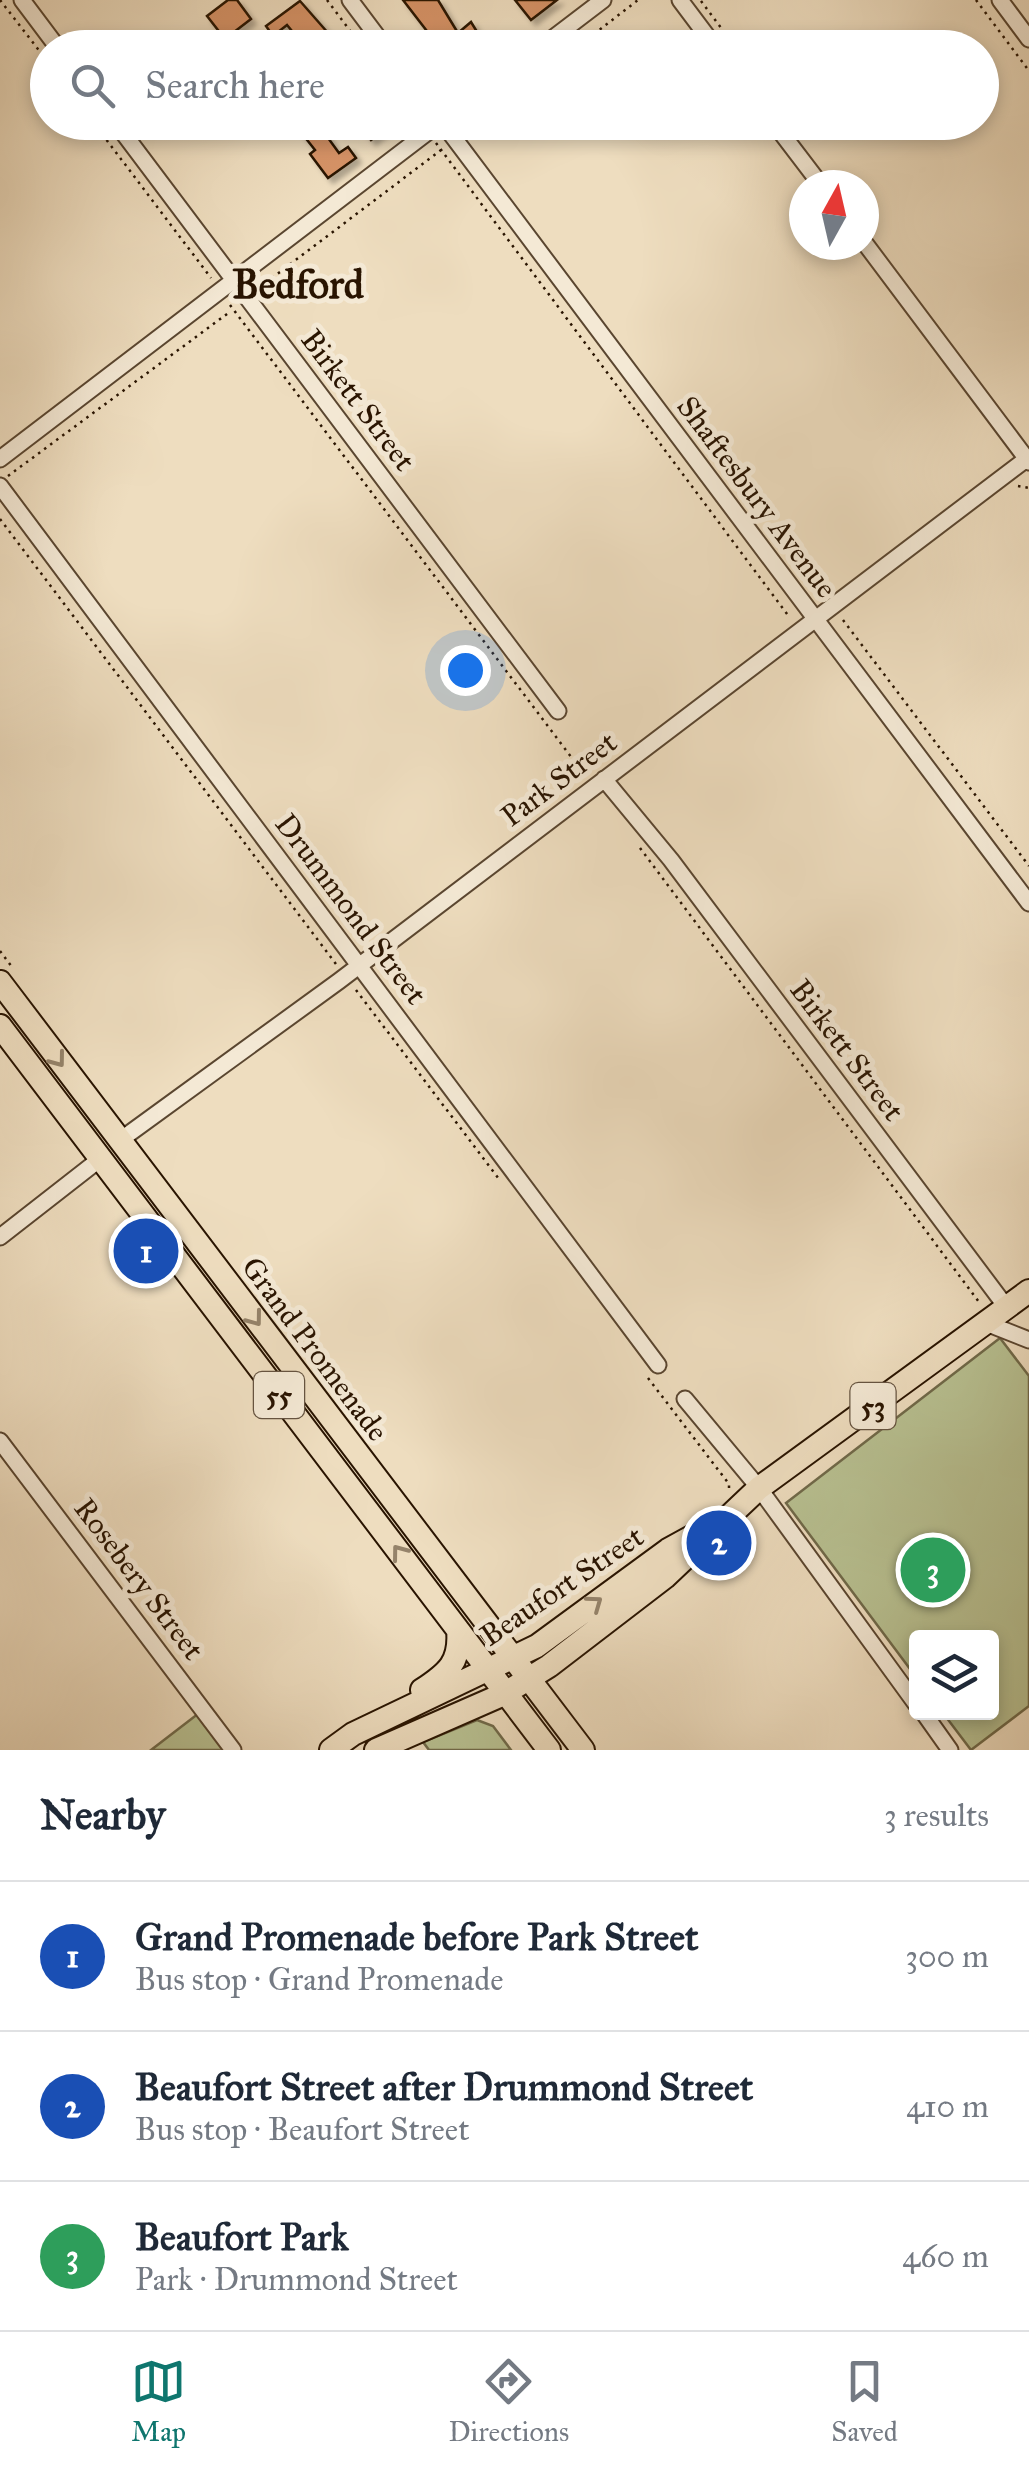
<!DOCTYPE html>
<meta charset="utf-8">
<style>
body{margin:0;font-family:"IM FELL Great Primer",serif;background:#f6f6f7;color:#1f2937}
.controls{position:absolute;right:30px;bottom:30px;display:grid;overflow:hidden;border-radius:10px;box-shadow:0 5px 15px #0003}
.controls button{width:90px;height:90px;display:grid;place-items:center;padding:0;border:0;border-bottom:2px solid #e0e1e3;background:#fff;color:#1f2937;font:50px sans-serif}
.compass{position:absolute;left:789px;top:170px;width:90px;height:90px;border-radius:50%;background:#fff;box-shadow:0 5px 15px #0003;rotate:8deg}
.you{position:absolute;left:465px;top:670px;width:35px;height:35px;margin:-25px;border:8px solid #fff;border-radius:50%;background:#1a73e8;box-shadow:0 0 0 15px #1a73e833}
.badge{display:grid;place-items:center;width:65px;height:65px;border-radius:50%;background:#0f766e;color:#fff;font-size:32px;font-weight:700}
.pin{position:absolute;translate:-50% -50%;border:5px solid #fff;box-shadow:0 2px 10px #0006}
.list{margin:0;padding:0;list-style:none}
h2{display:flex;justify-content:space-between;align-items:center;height:130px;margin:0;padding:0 40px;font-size:42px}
h2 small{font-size:32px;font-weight:400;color:#747a83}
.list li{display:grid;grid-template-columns:65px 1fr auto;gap:30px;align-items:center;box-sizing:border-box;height:150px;padding:0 40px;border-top:2px solid #e0e1e3}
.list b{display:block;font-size:38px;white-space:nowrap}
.list p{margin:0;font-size:32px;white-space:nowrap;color:#747a83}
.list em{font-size:32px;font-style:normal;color:#747a83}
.icon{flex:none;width:55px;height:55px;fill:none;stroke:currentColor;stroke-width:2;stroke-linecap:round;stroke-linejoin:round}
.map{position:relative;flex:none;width:1029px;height:1750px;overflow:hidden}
.search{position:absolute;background:#fff;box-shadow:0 5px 15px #0003;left:30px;right:30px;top:30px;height:110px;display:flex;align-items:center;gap:25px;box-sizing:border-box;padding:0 35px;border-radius:55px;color:#747a83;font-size:38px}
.sheet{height:580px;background:#fff}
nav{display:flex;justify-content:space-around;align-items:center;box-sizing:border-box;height:140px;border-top:2px solid #e0e1e3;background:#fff;font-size:28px;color:#747a83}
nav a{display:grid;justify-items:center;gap:5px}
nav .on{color:#0f766e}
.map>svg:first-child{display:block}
.green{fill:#b8c192;stroke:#706a4a;stroke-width:2.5}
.building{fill:#d59266;stroke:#291401;stroke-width:2.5;filter:url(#shadow)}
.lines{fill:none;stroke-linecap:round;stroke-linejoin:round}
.street-casing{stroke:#5a4630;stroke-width:19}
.primary-casing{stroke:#291401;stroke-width:26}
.path{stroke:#291401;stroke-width:2.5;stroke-dasharray:2.5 5;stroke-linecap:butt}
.street{stroke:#f4e9d5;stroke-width:15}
.primary{stroke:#eeddbf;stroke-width:22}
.oneway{stroke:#95836a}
.labels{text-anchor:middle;stroke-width:10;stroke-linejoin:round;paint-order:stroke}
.shield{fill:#f4e9d5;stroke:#665441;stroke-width:2.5}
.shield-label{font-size:28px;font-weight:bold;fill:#291401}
.street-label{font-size:30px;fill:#291401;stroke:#f4e9d5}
.district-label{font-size:40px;font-weight:bold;fill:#291401;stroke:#f4e9d5}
</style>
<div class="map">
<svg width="1029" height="1750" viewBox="0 0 1029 1750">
<defs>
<filter id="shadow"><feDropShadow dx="5" dy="5" stdDeviation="2.5" flood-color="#0004"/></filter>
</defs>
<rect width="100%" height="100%" fill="#eeddbf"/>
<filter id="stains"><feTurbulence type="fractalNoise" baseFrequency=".002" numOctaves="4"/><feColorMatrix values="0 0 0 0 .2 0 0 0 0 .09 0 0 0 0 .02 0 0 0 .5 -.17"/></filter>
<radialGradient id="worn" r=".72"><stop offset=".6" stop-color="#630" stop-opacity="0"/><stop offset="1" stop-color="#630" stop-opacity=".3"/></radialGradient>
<!-- green -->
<path class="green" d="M 1000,1338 L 1029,1376 L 1029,1706 L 971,1750 L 943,1713 L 992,1712 L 992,1638 L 916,1638 L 916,1677 L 786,1503 Z
M 203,1710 L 233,1750 L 151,1750 Z
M 477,1720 L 493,1726 L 511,1750 L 429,1750 L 423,1742 Z"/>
<!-- building -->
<path class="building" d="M 228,0 L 237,0 L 251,19 L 225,39 L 207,16 Z
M 403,0 L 438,0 L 458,33 L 471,22 L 487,48 L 440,48 Z
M 515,0 L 557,0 L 531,20 Z
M 300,1 L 336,42 L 329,48 L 306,48 L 287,25 L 273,36 L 266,26 Z
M 293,122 L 333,122 L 323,131 L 339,153 L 348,147 L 356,158 L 328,178 L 310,154 L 315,150 Z
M 357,122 L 395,122 L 371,140 Z"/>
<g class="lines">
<defs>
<path id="street" d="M 22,0 L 58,48
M 350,0 L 386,48
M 680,0 L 716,48
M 1000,0 L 1029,39
M 540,48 L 603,0
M 115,122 L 558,711
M 442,122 L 1029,903
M 773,122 L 821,185
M 864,242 L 1029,462
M 0,459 L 441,122
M 0,486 L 658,1365
M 604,779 L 671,860 L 1007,1308
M 119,1141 L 339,981 L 1029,457
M 0,1237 L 100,1159
M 986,1323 L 1029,1340
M 685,1399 L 759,1488 L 916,1704
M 0,1441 L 233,1750
M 923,1712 L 950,1750"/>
<path id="primary" d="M 0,982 L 583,1750
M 0,1026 L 549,1750
M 422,1690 C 448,1673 461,1662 458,1630
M 331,1750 L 353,1734 L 537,1646 L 668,1550 L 697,1534
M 376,1750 L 504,1694 L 549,1666 L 665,1577 L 759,1488 L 1029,1291"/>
</defs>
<!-- street casing -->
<use href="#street" class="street-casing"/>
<!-- primary casing -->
<use href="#primary" class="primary-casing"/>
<!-- path -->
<path class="path" d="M 0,0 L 48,62
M 327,0 L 363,48
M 976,0 L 1029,71
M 701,1 L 736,48
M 576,48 L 638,0
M 93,122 L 211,278
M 468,131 L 479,122
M 436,143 L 790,618
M 864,217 L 872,227
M 260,287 L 441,150
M 230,305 L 584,774
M 8,476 L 231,311
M 1018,486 L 1029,488
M 0,519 L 336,964
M 779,536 L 823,594
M 843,620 L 1029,866
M 640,848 L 979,1302
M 0,951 L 12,967
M 356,990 L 499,1179
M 648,1378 L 729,1484 L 729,1492"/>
<!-- street -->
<use href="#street" class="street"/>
<!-- primary -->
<use href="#primary" class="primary"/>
</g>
<!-- one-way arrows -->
<defs><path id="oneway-chevron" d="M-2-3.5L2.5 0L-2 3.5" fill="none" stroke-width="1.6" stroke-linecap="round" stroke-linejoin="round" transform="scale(2.5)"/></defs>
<g class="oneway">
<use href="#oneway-chevron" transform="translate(58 1060) rotate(53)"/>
<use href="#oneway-chevron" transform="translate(255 1319) rotate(53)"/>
<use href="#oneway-chevron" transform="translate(399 1552) rotate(-127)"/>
<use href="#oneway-chevron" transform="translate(595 1603) rotate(-36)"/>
</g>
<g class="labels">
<!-- shield labels -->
<g class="shield">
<rect x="254" y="1372" width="50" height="46" rx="8"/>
<rect x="850.5" y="1383" width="45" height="46" rx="8"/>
</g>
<g class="shield-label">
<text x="279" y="1405">55</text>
<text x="873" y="1416">53</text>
</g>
<!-- street labels -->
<g class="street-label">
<text transform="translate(358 400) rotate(53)" y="10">Birkett Street</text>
<text transform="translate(757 497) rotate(53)" y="10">Shaftesbury Avenue</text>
<text transform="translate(559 779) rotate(-37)" y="10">Park Street</text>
<text transform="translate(351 909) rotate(53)" y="10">Drummond Street</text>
<text transform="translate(847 1050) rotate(53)" y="10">Birkett Street</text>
<text transform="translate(315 1349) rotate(53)" y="10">Grand Promenade</text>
<text transform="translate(139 1579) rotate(53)" y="10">Rosebery Street</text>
<text transform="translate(562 1586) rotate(-34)" y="10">Beaufort Street</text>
</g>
<!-- district labels -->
<g class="district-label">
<text x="298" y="298">Bedford</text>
</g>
</g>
<rect width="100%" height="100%" filter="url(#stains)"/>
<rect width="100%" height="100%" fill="url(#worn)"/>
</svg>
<div class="controls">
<button><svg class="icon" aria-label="layers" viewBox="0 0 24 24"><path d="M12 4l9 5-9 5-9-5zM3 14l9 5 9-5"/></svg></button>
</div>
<svg class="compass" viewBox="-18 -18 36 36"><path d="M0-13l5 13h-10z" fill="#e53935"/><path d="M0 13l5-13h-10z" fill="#747a83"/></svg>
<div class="you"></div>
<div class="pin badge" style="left:146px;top:1251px;background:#1a4fb4">1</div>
<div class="pin badge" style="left:719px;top:1543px;background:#1a4fb4">2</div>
<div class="pin badge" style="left:933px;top:1570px;background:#2e9e5b">3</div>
<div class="search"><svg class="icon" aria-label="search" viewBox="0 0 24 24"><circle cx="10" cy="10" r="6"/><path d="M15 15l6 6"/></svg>Search here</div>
</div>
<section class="sheet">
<h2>Nearby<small>3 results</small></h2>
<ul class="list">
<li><span class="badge" style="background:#1a4fb4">1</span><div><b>Grand Promenade before Park Street</b><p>Bus stop · Grand Promenade</p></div><em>300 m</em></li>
<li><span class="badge" style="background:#1a4fb4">2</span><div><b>Beaufort Street after Drummond Street</b><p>Bus stop · Beaufort Street</p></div><em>410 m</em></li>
<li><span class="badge" style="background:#2e9e5b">3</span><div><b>Beaufort Park</b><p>Park · Drummond Street</p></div><em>460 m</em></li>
</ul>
</section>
<nav>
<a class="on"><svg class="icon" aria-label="map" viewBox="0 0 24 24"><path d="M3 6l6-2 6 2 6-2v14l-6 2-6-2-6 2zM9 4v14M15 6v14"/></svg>Map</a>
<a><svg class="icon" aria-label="directions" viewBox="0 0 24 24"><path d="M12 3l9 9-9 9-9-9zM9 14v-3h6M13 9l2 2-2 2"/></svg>Directions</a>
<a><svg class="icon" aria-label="saved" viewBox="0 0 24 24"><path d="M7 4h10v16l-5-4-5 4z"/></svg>Saved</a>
</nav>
